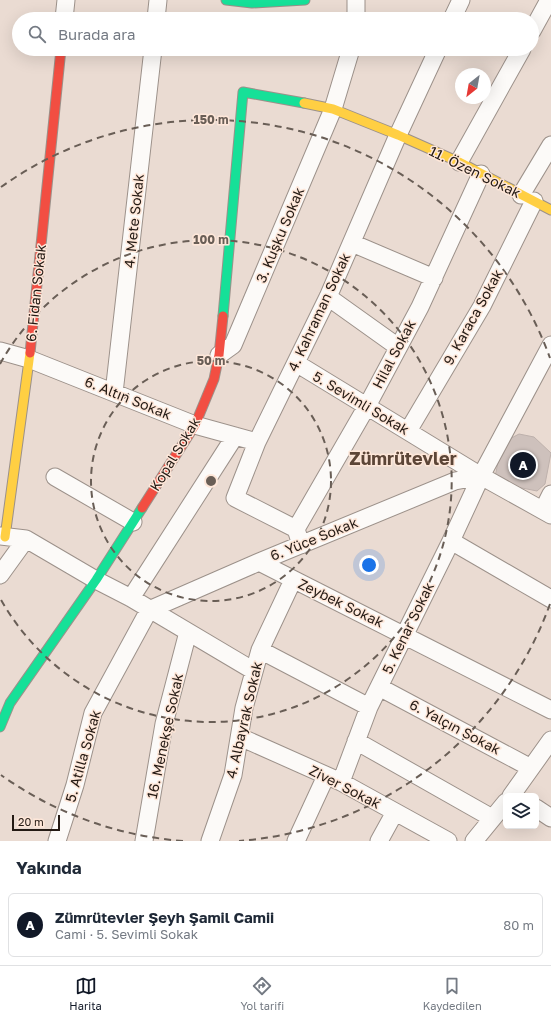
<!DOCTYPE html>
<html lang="tr">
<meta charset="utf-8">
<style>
body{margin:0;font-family:"Golos Text",sans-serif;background:#f2f2f3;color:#1f2937}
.controls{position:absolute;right:12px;bottom:12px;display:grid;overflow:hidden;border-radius:6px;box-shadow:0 4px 16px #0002}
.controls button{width:36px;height:36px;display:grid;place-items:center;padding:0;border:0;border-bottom:1px solid #e0e1e3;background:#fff;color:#1f2937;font:20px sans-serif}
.compass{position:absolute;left:455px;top:68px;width:36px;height:36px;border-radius:50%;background:#fff;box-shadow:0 4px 16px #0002;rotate:211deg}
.scale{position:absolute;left:12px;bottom:10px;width:48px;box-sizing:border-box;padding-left:4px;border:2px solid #241a14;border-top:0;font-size:11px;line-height:14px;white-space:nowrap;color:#241a14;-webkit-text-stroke:3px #fee7d9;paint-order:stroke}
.you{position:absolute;left:369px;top:565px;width:14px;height:14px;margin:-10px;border:3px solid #fff;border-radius:50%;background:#1a73e8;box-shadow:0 0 0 6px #1a73e833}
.badge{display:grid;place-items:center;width:26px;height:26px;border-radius:50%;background:#111827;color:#fff;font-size:13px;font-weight:700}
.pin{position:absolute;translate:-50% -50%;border:2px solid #fff;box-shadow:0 1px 4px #0006}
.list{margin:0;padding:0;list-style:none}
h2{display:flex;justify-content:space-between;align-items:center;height:52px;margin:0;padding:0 16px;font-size:17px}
h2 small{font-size:13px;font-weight:400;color:#747a83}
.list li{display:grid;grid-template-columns:26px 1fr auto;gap:12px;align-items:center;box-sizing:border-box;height:64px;margin:0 8px 8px;padding:0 8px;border:1px solid #e0e1e3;border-radius:6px}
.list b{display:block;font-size:15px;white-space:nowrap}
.list p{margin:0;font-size:13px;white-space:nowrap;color:#747a83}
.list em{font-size:13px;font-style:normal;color:#747a83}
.icon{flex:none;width:22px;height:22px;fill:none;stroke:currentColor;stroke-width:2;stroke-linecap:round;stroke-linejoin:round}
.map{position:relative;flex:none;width:551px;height:841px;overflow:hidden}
.search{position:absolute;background:#fff;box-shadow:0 4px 16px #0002;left:12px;right:12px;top:12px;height:44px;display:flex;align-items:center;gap:10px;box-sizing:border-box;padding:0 14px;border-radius:22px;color:#747a83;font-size:15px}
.sheet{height:124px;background:#fff}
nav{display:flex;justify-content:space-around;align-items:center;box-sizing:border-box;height:56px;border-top:1px solid #e0e1e3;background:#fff;font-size:11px;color:#747a83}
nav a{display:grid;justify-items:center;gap:2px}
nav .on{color:#111827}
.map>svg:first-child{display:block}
.building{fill:#cec1bc;stroke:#beb1ac}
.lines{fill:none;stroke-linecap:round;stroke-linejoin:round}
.street-casing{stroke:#9c918a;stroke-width:19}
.fast-casing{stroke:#9c918a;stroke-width:11}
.slow-casing{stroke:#9c918a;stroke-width:11}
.jam-casing{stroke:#9c918a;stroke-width:11}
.street{stroke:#fcfaf8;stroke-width:17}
.fast{stroke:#16e098;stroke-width:9}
.slow{stroke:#ffcf43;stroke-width:9}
.jam{stroke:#f24e42;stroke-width:9}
.ring{fill:none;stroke:#695e56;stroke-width:2;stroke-dasharray:7 5}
.labels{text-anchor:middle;stroke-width:3;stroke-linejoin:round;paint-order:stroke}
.street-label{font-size:14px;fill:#241a14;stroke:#fee7d9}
.district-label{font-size:18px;font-weight:bold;fill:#5c4537;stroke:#fee7d9}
.centre{fill:#695e56;stroke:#fee7d9;stroke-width:2}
.ring-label{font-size:12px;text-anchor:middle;font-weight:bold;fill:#695e56;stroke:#fee7d9;stroke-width:3;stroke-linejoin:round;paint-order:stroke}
</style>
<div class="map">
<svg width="551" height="841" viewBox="0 0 551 841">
<rect width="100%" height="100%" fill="#eadbd2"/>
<!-- building -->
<path class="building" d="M 519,434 L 534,437 L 551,453 L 545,484 L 537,491 L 507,485 L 495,477 L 502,443 Z"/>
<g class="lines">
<defs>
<path id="street" d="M 64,19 L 66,0
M 156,19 L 158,0
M 356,19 L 356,0
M 452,19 L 461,0
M 532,31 L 549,0
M 459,162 L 522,49
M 521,195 L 551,145
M 352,243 L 434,278
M 328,297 L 398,347
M 0,351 L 29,359 L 195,425 L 257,442
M 219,355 L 233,345 L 333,109 L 351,49
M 296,363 L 481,476 L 551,515
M 114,393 L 153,49
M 408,431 L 482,306 L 534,201
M 55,477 L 133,522
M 543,510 L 551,494
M 296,529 L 367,406 L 420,307 L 481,174
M 0,536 L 26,539 L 96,580 L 131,598 L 254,671
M 451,541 L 551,599
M 301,545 L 296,529 L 235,498 L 257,442 L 328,297 L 398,135 L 438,49
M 259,562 L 551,710
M 0,575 L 26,539
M 131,598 L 235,436
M 149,610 L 259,562 L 455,481 L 481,476
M 260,650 L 369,707
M 379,687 L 531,768
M 240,737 L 341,782 L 448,841
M 356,741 L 492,818
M 341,782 L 369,707 L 451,541 L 481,476 L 551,345
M 511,796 L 551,740
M 536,808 L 551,818
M 57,841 L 75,785 L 93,713 L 149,610
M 144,841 L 164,724 L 188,632
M 210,841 L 233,775 L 244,708 L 260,650 L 293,580
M 296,841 L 326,776
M 379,841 L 395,812
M 474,841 L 506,802"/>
<path id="fast" d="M 226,0 L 252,3 L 305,0
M 223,316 L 243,92 L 304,103
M 0,727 L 10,703 L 96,580 L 142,508"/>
<path id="slow" d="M 304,103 L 333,109 L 398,135 L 459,162 L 551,210
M 5,537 L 30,353"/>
<path id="jam" d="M 30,353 L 61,49
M 142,508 L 195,425 L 214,379 L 219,355 L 223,316"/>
</defs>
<!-- street casing -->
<use href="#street" class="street-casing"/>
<!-- fast casing -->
<use href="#fast" class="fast-casing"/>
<!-- slow casing -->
<use href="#slow" class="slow-casing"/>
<!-- jam casing -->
<use href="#jam" class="jam-casing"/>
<!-- street -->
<use href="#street" class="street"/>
<!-- fast -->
<use href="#fast" class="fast"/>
<!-- slow -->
<use href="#slow" class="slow"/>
<!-- jam -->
<use href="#jam" class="jam"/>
</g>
<!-- distance rings -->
<g class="ring">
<circle cx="211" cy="481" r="120"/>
<path d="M0 364A241 241 0 1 1 0 598"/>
<path d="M550 604A361 361 0 0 1 239 841M183 841A361 361 0 0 1 1 775M1 187A361 361 0 0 1 550 358"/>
</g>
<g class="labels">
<!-- street labels -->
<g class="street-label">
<text transform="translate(475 172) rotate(26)" y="5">11. Özen Sokak</text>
<text transform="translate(134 221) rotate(-84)" y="5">4. Mete Sokak</text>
<text transform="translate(280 235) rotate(-67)" y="5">3. Kuşku Sokak</text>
<text transform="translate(36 293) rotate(-84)" y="5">6. Fidan Sokak</text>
<text transform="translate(319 312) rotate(-65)" y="5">4. Kahraman Sokak</text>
<text transform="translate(473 317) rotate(-61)" y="5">9. Karaca Sokak</text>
<text transform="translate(394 354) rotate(-62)" y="5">Hilal Sokak</text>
<text transform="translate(128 398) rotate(22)" y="5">6. Altın Sokak</text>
<text transform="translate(361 403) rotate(31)" y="5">5. Sevimli Sokak</text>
<text transform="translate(175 454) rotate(-59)" y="5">Kopal Sokak</text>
<text transform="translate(314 539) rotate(-22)" y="5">6. Yüce Sokak</text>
<text transform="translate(341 603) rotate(26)" y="5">Zeybek Sokak</text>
<text transform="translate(408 628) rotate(-64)" y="5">5. Kenar Sokak</text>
<text transform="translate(244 720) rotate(-77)" y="5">4. Albayrak Sokak</text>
<text transform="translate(455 727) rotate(28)" y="5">6. Yalçın Sokak</text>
<text transform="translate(165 736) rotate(-78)" y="5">16. Menekşe Sokak</text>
<text transform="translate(83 756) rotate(-74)" y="5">5. Atilla Sokak</text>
<text transform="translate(345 787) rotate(27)" y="5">Ziver Sokak</text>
</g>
<!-- district labels -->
<g class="district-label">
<text x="403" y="465">Zümrütevler</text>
</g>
</g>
<circle cx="211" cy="481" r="6" class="centre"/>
<g class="ring-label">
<text x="211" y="124">150 m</text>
<text x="211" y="244">100 m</text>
<text x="211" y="365">50 m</text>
</g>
</svg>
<div class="controls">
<button><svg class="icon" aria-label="layers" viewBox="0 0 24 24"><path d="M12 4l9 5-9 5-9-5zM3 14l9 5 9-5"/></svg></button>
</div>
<svg class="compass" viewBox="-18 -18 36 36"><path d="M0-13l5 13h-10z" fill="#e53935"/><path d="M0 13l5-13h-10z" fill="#747a83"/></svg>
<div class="scale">20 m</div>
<div class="you"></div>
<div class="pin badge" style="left:523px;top:465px">A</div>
<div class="search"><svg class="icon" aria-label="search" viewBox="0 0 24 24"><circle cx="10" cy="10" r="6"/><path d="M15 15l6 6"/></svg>Burada ara</div>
</div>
<section class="sheet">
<h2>Yakında<small></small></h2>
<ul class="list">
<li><span class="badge">A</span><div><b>Zümrütevler Şeyh Şamil Camii</b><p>Cami · 5. Sevimli Sokak</p></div><em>80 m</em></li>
</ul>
</section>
<nav>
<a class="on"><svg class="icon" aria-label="map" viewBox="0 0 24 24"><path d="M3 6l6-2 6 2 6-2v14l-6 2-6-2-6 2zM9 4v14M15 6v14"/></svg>Harita</a>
<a><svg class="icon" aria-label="directions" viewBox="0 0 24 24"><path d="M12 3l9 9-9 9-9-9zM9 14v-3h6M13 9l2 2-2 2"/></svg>Yol tarifi</a>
<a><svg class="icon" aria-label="saved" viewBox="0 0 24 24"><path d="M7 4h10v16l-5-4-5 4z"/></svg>Kaydedilen</a>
</nav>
